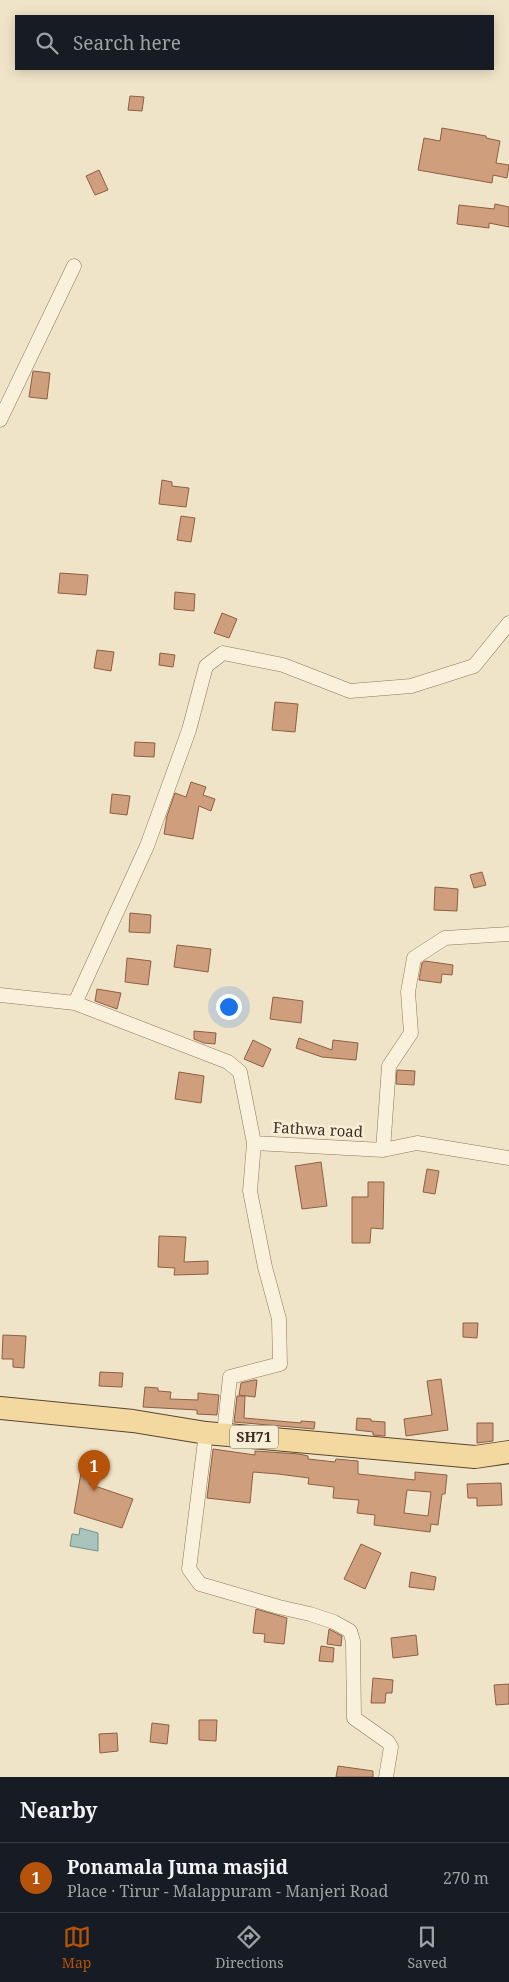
<!DOCTYPE html>
<meta charset="utf-8">
<style>
body{margin:0;font-family:"Noto Serif",serif;background:#242831;color:#f1f3f6}
.you{position:absolute;left:228px;top:1006px;width:18px;height:18px;margin:-12px;border:4px solid #fff;border-radius:50%;background:#1a73e8;box-shadow:0 0 0 8px #1a73e833}
.badge{display:grid;place-items:center;width:32px;height:32px;border-radius:50%;background:#b45309;color:#fff;font-size:16px;font-weight:700}
.pin{position:absolute;translate:-50% -41px;filter:drop-shadow(0 1px 2px #0008)}
.pin::after{content:'';position:absolute;top:26px;width:18px;height:15px;background:inherit;clip-path:polygon(0 0,100% 0,50% 100%)}
.list{margin:0;padding:0;list-style:none}
h2{display:flex;justify-content:space-between;align-items:center;height:65px;margin:0;padding:0 20px;font-size:21px}
h2 small{font-size:16px;font-weight:400;color:#9ea1a6}
.list li{display:grid;grid-template-columns:32px 1fr auto;gap:15px;align-items:center;box-sizing:border-box;height:70px;padding:0 20px;border-top:1px solid #363941}
.list b{display:block;font-size:19px;white-space:nowrap}
.list p{margin:0;font-size:16px;white-space:nowrap;color:#9ea1a6}
.list em{font-size:16px;font-style:normal;color:#9ea1a6}
.icon{flex:none;width:28px;height:28px;fill:none;stroke:currentColor;stroke-width:2;stroke-linecap:round;stroke-linejoin:round}
.map{position:relative;flex:none;width:509px;height:1777px;overflow:hidden}
.search{position:absolute;background:#171b24;box-shadow:0 2px 12px #0003;left:15px;right:15px;top:15px;height:55px;display:flex;align-items:center;gap:12px;box-sizing:border-box;padding:0 18px;border-radius:0px;color:#9ea1a6;font-size:19px}
.sheet{height:135px;background:#171b24}
nav{display:flex;justify-content:space-around;align-items:center;box-sizing:border-box;height:70px;border-top:1px solid #363941;background:#171b24;font-size:14px;color:#9ea1a6}
nav a{display:grid;justify-items:center;gap:2px}
nav .on{color:#b45309}
.map>svg:first-child{display:block}
.water{fill:#a9c4bc;stroke:#6f938a}
.building{fill:#cf9f7d;stroke:#8d5f41;fill-rule:evenodd}
.lines{fill:none;stroke-linecap:round;stroke-linejoin:round}
.minor-casing{stroke:#8d765c;stroke-width:15}
.primary-casing{stroke:#5b4430;stroke-width:24}
.minor{stroke:#faf1dc;stroke-width:14}
.primary{stroke:#f3d9a0;stroke-width:22}
.labels{text-anchor:middle;stroke-width:5;stroke-linejoin:round;paint-order:stroke}
.shield{fill:#f7eed8;stroke:#756857;stroke-width:1}
.shield-label{font-size:14px;font-weight:bold;fill:#3d2e20}
.street-label{font-size:15px;fill:#3d2e20;stroke:#f7eed8}
</style>
<div class="map">
<svg width="509" height="1777" viewBox="0 0 509 1777">
<rect width="100%" height="100%" fill="#f0e4c8"/>
<!-- water -->
<path class="water" d="M 80,1528 L 98,1533 L 98,1551 L 70,1546 L 72,1534 L 79,1535 Z"/>
<!-- building -->
<path class="building" d="M 130,96 L 144,97 L 142,111 L 128,110 Z
M 442,128 L 486,136 L 486,138 L 500,141 L 496,163 L 509,165 L 507,178 L 493,175 L 492,183 L 418,170 L 424,138 L 440,141 Z
M 99,170 L 108,190 L 95,195 L 86,176 Z
M 495,204 L 509,207 L 509,227 L 489,223 L 489,228 L 457,224 L 459,205 L 494,209 Z
M 33,371 L 50,373 L 47,399 L 29,397 Z
M 162,480 L 172,482 L 172,486 L 189,488 L 186,507 L 159,504 Z
M 181,516 L 195,518 L 191,542 L 177,540 Z
M 60,573 L 88,575 L 86,595 L 58,593 Z
M 175,592 L 195,594 L 194,611 L 174,609 Z
M 222,613 L 237,619 L 229,638 L 214,633 Z
M 97,650 L 114,652 L 111,671 L 94,668 Z
M 160,653 L 175,655 L 173,667 L 159,665 Z
M 275,702 L 298,704 L 295,732 L 272,730 Z
M 135,742 L 155,743 L 154,757 L 134,756 Z
M 191,782 L 206,787 L 203,795 L 215,799 L 211,811 L 199,806 L 193,839 L 164,834 L 167,816 L 175,793 L 186,797 Z
M 112,794 L 130,796 L 127,815 L 110,813 Z
M 482,872 L 486,885 L 474,888 L 470,875 Z
M 435,887 L 458,889 L 457,911 L 434,910 Z
M 130,913 L 151,915 L 150,933 L 129,932 Z
M 177,945 L 211,949 L 208,972 L 174,967 Z
M 127,958 L 151,961 L 148,985 L 125,982 Z
M 425,961 L 453,965 L 452,975 L 442,974 L 441,983 L 419,980 L 422,963 Z
M 97,989 L 121,993 L 117,1009 L 95,1001 Z
M 273,997 L 303,1001 L 301,1023 L 270,1019 Z
M 194,1031 L 216,1033 L 215,1044 L 204,1043 L 194,1039 Z
M 299,1038 L 332,1050 L 333,1040 L 358,1043 L 356,1060 L 322,1057 L 296,1048 Z
M 253,1040 L 271,1049 L 263,1067 L 244,1059 Z
M 397,1070 L 415,1071 L 414,1085 L 396,1084 Z
M 179,1072 L 204,1076 L 201,1103 L 175,1099 Z
M 321,1162 L 327,1206 L 302,1209 L 295,1166 Z
M 427,1169 L 439,1171 L 435,1194 L 423,1192 Z
M 368,1182 L 384,1182 L 383,1229 L 371,1228 L 370,1243 L 352,1243 L 352,1197 L 368,1197 Z
M 159,1236 L 186,1237 L 184,1262 L 208,1261 L 208,1274 L 174,1275 L 175,1268 L 158,1267 Z
M 463,1323 L 478,1323 L 477,1338 L 463,1337 Z
M 3,1335 L 26,1336 L 24,1368 L 13,1367 L 13,1359 L 2,1359 Z
M 100,1372 L 123,1373 L 122,1387 L 99,1386 Z
M 441,1379 L 448,1430 L 406,1436 L 404,1419 L 432,1415 L 427,1381 Z
M 254,1380 L 257,1380 L 255,1397 L 239,1395 L 241,1383 Z
M 145,1387 L 158,1388 L 158,1391 L 171,1392 L 170,1399 L 198,1400 L 198,1393 L 219,1395 L 217,1415 L 197,1414 L 197,1410 L 143,1407 Z
M 237,1396 L 245,1396 L 244,1418 L 301,1423 L 301,1421 L 315,1422 L 314,1429 L 234,1422 Z
M 357,1418 L 371,1419 L 371,1421 L 385,1422 L 385,1436 L 373,1435 L 373,1432 L 356,1430 Z
M 477,1423 L 493,1423 L 493,1441 L 477,1443 Z
M 213,1449 L 255,1455 L 255,1451 L 299,1454 L 308,1456 L 308,1459 L 335,1462 L 336,1459 L 358,1461 L 358,1474 L 415,1480 L 415,1472 L 447,1475 L 445,1494 L 442,1494 L 438,1525 L 431,1524 L 430,1532 L 374,1525 L 375,1515 L 357,1513 L 359,1500 L 333,1498 L 334,1487 L 308,1484 L 309,1478 L 278,1474 L 253,1472 L 250,1503 L 207,1498 ZM 407,1490 L 431,1492 L 428,1516 L 404,1513 Z
M 92,1462 L 93,1462 L 89,1484 L 133,1499 L 122,1528 L 74,1513 L 82,1467 L 88,1468 Z
M 501,1483 L 502,1505 L 477,1506 L 477,1498 L 468,1498 L 467,1484 Z
M 361,1544 L 381,1553 L 365,1589 L 344,1579 Z
M 411,1572 L 436,1577 L 434,1590 L 409,1587 Z
M 256,1609 L 287,1618 L 284,1644 L 264,1642 L 265,1634 L 253,1633 Z
M 329,1629 L 342,1636 L 341,1646 L 327,1644 Z
M 416,1635 L 418,1655 L 393,1658 L 391,1638 Z
M 321,1646 L 334,1648 L 333,1662 L 319,1661 Z
M 373,1678 L 393,1680 L 392,1693 L 386,1693 L 385,1703 L 371,1703 Z
M 509,1684 L 509,1704 L 496,1705 L 494,1685 Z
M 199,1720 L 217,1720 L 216,1741 L 199,1740 Z
M 152,1723 L 169,1725 L 167,1744 L 150,1742 Z
M 117,1733 L 118,1751 L 100,1753 L 99,1734 Z
M 338,1766 L 373,1771 L 373,1777 L 336,1777 Z"/>
<g class="lines">
<defs>
<path id="minor" d="M 0,420 L 74,266
M 0,995 L 75,1003 L 228,1062 L 240,1072 L 254,1143
M 75,1003 L 147,846 L 189,730 L 206,666 L 223,653 L 283,665 L 350,691 L 411,686 L 474,666 L 509,623
M 383,1150 L 417,1143 L 509,1158
M 206,1433 L 189,1569 L 200,1584 L 279,1607 L 310,1614 L 334,1622 L 350,1631 L 353,1641 L 354,1718 L 388,1742 L 391,1747 L 386,1777
M 224,1434 L 230,1377 L 280,1364 L 279,1319 L 265,1267 L 250,1191 L 254,1143 L 383,1150 L 389,1066 L 411,1033 L 408,992 L 414,958 L 445,938 L 509,934"/>
<path id="primary" d="M 0,1408 L 133,1421 L 206,1433 L 475,1457 L 509,1452"/>
</defs>
<!-- minor casing -->
<use href="#minor" class="minor-casing"/>
<!-- primary casing -->
<use href="#primary" class="primary-casing"/>
<!-- minor -->
<use href="#minor" class="minor"/>
<!-- primary -->
<use href="#primary" class="primary"/>
</g>
<g class="labels">
<!-- shield labels -->
<rect class="shield" x="230" y="1425.5" width="48" height="23" rx="4"/>
<g class="shield-label">
<text x="254" y="1442">SH71</text>
</g>
<!-- street labels -->
<g class="street-label">
<text transform="translate(318 1130) rotate(3)" y="5">Fathwa road</text>
</g>
</g>
</svg>
<div class="you"></div>
<div class="pin badge" style="left:94px;top:1491px">1</div>
<div class="search"><svg class="icon" aria-label="search" viewBox="0 0 24 24"><circle cx="10" cy="10" r="6"/><path d="M15 15l6 6"/></svg>Search here</div>
</div>
<section class="sheet">
<h2>Nearby<small></small></h2>
<ul class="list">
<li><span class="badge">1</span><div><b>Ponamala Juma masjid</b><p>Place · Tirur - Malappuram - Manjeri Road</p></div><em>270 m</em></li>
</ul>
</section>
<nav>
<a class="on"><svg class="icon" aria-label="map" viewBox="0 0 24 24"><path d="M3 6l6-2 6 2 6-2v14l-6 2-6-2-6 2zM9 4v14M15 6v14"/></svg>Map</a>
<a><svg class="icon" aria-label="directions" viewBox="0 0 24 24"><path d="M12 3l9 9-9 9-9-9zM9 14v-3h6M13 9l2 2-2 2"/></svg>Directions</a>
<a><svg class="icon" aria-label="saved" viewBox="0 0 24 24"><path d="M7 4h10v16l-5-4-5 4z"/></svg>Saved</a>
</nav>
